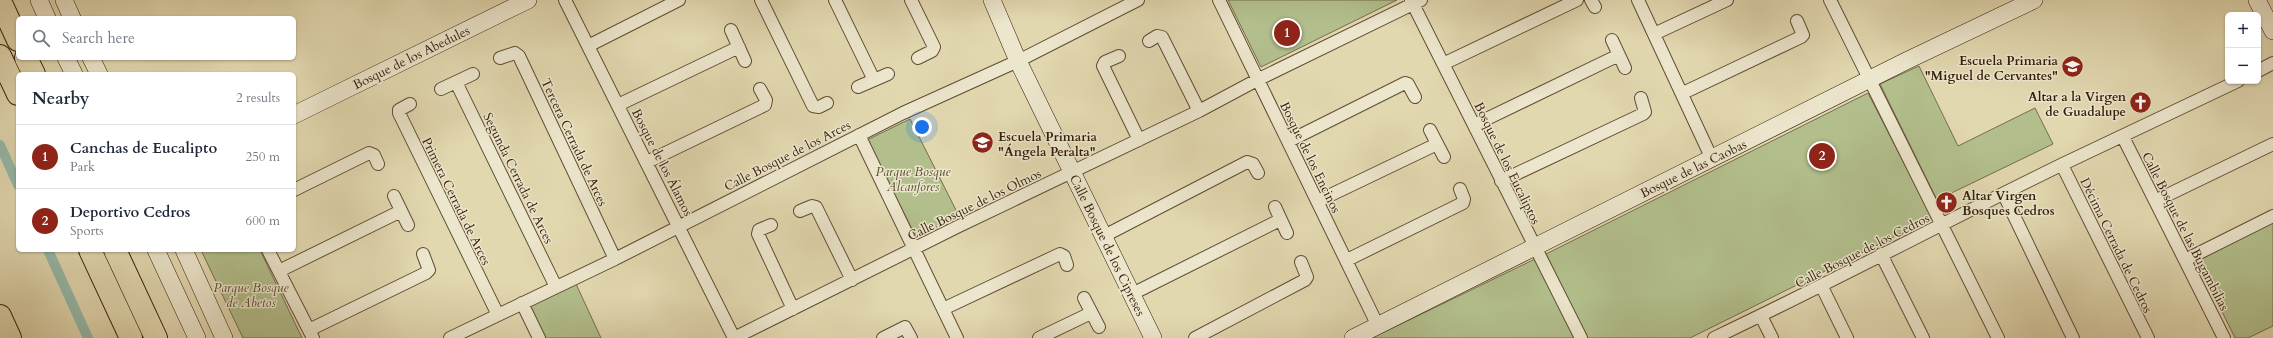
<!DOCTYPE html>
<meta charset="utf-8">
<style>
body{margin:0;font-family:Cardo,serif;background:#f6f6f7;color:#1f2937}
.controls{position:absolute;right:12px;top:12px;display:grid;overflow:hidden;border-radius:6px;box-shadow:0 1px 3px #0004}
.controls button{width:36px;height:36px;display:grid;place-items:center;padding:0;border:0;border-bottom:1px solid #e0e1e3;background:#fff;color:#1f2937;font:20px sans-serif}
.you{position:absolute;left:922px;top:127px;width:14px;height:14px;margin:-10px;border:3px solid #fff;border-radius:50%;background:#1a73e8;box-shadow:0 0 0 6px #1a73e833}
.badge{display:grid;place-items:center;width:26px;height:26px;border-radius:50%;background:#8f2418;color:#fff;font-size:13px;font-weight:700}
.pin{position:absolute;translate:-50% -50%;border:2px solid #fff;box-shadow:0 1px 4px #0006}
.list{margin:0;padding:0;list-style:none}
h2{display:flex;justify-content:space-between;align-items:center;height:52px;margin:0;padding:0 16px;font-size:17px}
h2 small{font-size:13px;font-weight:400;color:#747a83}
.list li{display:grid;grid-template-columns:26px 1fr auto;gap:12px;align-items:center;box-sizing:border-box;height:64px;padding:0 16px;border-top:1px solid #e0e1e3}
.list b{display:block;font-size:15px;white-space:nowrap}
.list p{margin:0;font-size:13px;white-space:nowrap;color:#747a83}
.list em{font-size:13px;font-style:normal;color:#747a83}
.icon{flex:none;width:22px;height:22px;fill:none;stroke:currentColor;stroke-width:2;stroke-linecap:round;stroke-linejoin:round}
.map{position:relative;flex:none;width:2273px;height:338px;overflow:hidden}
.search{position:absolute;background:#fff;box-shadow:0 1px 3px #0004;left:16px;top:16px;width:280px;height:44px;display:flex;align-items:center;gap:10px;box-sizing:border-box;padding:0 14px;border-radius:6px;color:#747a83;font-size:15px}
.panel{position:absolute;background:#fff;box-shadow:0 1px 3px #0004;left:16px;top:72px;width:280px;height:180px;border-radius:6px}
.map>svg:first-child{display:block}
.green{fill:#b2bf8c;stroke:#746e4c}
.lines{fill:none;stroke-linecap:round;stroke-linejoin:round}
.canal{stroke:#95baaa;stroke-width:10}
.street-casing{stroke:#604c34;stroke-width:14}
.secondary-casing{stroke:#351d0b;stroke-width:18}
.highway-casing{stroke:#351d0b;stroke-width:24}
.street{stroke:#ece6cc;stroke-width:12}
.secondary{stroke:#ece6cc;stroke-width:17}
.highway{stroke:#e2d8b0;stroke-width:22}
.labels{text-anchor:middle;stroke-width:3;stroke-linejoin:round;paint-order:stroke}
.street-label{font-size:13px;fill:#351d0b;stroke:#ece6cc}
.poi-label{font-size:13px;font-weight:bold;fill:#351d0b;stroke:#ece6cc;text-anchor:end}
.park-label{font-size:13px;font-style:italic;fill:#5a4e32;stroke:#ece6cc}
</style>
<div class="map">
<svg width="2273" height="338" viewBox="0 0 2273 338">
<rect width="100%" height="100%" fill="#e2d8b0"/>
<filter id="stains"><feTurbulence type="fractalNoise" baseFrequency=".005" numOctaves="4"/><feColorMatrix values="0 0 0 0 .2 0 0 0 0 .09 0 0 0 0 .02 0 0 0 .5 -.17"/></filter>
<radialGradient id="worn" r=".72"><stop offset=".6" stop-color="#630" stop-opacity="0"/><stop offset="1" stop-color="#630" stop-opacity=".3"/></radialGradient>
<!-- green -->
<path class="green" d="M 1228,0 L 1397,0 L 1261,67 Z
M 1919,66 L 1958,146 L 2035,108 L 2053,144 L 1937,200 L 1880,84 Z
M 1868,93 L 1932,218 L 1690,338 L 1587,338 L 1546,254 Z
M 910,119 L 959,216 L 916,237 L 867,140 Z
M 2273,222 L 2273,326 L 2248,338 L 2235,338 L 2196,259 Z
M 201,250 L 260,250 L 302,338 L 243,338 Z
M 1535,259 L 1574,338 L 1372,338 Z
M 576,284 L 601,338 L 545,338 L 529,306 Z"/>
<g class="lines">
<!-- canal -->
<path class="canal" d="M 0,145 L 18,185
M 48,250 L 88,338"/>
<defs>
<path id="street" d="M 565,0 L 734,338
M 761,0 L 813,106 L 819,107 L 827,103
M 835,0 L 874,80
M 911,0 L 934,47 L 932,51 L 918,58
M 1219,0 L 1378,326
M 1411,0 L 1581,338
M 1591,0 L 1595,7
M 1638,0 L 1712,159
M 1830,0 L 1998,338
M 731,30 L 745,61
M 1654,34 L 1727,0
M 1612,40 L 1625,68
M 1149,41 L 1157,36 L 1162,37 L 1199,111
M 588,46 L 679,0
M 1119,56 L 1105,62 L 1103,66 L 1139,140
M 500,58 L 515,53 L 519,56 L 615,259
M 1443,64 L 1577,0
M 2258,71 L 2273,63
M 456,82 L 556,287
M 858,87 L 888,74
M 441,89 L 473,74
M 1683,93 L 1801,37 L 1803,35 L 1797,21
M 410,104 L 399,110 L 399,113 L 498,315
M 618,105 L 739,47
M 1474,125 L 1619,55
M 1430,130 L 1444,157
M 859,135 L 957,338
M 2123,137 L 2224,338
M 1289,141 L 1405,83 L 1408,84 L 1415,97
M 647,162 L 765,105 L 766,100 L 760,89
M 2062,165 L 2148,338
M 1501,181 L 1643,114 L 1645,112 L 1641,98
M 294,190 L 369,153 L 374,155 L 378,164
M 2004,195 L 2073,338
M 394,196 L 408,225
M 1318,201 L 1437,144
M 2155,201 L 2273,144
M 1275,207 L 1287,233
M 800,211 L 812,206 L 816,207 L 852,280
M 771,225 L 759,230 L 758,234 L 793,309
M 1104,236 L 1247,162 L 1253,164 L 1258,173
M 268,250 L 313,338
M 1881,254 L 1923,338
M 1347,260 L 1463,203 L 1464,199 L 1460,189
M 2185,260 L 2273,216
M 279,271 L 401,211
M 1822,287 L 1847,338
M 1132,294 L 1280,220
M 1084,298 L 1099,327
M 522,303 L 539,338
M 943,309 L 1060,254 L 1064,256 L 1067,265
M 1761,316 L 1772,338
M 309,330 L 426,273 L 429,270 L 423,254
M 450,338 L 615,259 L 903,113 L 1018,61 L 1138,0
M 734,338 L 957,227 L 1199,111 L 1257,80 L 1421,0
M 883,338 L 905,327 L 911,338
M 1039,338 L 1091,313
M 1195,338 L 1305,280 L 1307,277 L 1301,262
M 1714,338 C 1832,282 1946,221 2063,164 C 2121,136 2180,109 2238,81"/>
<path id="secondary" d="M 39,0 L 47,18
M 64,0 L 72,18
M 992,0 L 1018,61 L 1153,338
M 2257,0 L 2273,31
M 66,58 L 74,74
M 91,58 L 99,74
M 294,115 L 528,0
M 156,250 L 197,338
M 184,250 L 224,338
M 1353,338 L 1906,61 L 2034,0"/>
<path id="highway" d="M 0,1 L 18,40
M 0,56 L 18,94
M 26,58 L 34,74
M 90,250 L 131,338
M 115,250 L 156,338
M 0,316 L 10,338"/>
</defs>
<!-- street casing -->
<use href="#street" class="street-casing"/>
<!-- secondary casing -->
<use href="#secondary" class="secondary-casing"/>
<!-- highway casing -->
<use href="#highway" class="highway-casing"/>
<!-- street -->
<use href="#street" class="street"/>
<!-- secondary -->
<use href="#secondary" class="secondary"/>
<!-- highway -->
<use href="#highway" class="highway"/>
</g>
<!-- icons -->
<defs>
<symbol id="school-disc" viewBox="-11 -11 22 22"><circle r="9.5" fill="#8f2418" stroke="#ece6cc"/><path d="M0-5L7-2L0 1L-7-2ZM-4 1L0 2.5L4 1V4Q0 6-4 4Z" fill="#fff"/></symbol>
<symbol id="church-disc" viewBox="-11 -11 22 22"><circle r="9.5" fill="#8f2418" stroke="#ece6cc"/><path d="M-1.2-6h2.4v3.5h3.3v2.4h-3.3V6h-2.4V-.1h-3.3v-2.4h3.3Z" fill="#fff"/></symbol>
</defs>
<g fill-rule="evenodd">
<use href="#school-disc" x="2060" y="54" width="25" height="25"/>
<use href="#church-disc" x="2128" y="90" width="25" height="25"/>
<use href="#school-disc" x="970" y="130" width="25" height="25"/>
<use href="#church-disc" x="1934" y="190" width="25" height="25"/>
</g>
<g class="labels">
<!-- street labels -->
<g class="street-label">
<text transform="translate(411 57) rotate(-26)" y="5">Bosque de los Abedules</text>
<text transform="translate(575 142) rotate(65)" y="5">Tercera Cerrada de Arces</text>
<text transform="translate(787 155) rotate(-27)" y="5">Calle Bosque de los Arces</text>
<text transform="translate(1311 157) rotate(64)" y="5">Bosque de los Encinos</text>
<text transform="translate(663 162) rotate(63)" y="5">Bosque de los Álamos</text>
<text transform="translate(1508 163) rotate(64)" y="5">Bosque de los Eucaliptos</text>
<text transform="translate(1693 168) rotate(-26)" y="5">Bosque de las Caobas</text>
<text transform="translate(519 178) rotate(64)" y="5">Segunda Cerrada de Arces</text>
<text transform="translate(457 201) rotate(64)" y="5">Primera Cerrada de Arces</text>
<text transform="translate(974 204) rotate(-26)" y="5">Calle Bosque de los Olmos</text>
<text transform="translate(2186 231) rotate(63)" y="5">Calle Bosque de las Bugambilias</text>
<text transform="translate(1108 245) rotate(64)" y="5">Calle Bosque de los Cipreses</text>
<text transform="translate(2117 245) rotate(64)" y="5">Décima Cerrada de Cedros</text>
<text transform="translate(1862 250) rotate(-27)" y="5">Calle Bosque de los Cedros</text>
</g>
<!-- poi labels -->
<g class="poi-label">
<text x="2058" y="65">Escuela Primaria<tspan x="2058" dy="15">"Miguel de Cervantes"</tspan></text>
<text x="2126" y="101">Altar a la Virgen<tspan x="2126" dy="15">de Guadalupe</tspan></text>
<text x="998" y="141" text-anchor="start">Escuela Primaria<tspan x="998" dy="15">"Ángela Peralta"</tspan></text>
<text x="1962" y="200" text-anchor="start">Altar Virgen<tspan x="1962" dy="15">Bosques Cedros</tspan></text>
</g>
<!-- park labels -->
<g class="park-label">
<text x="913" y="176">Parque Bosque<tspan x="913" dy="15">Alcanfores</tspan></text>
<text x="251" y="292">Parque Bosque<tspan x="251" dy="15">de Abetos</tspan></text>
</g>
</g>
<rect width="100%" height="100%" filter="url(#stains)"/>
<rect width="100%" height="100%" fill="url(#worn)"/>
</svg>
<div class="controls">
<button>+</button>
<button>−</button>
</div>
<div class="you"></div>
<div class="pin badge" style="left:1287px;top:33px">1</div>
<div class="pin badge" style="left:1822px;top:156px">2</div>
<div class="search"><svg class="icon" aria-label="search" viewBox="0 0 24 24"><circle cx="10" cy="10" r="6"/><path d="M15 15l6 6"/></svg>Search here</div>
<section class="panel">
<h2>Nearby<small>2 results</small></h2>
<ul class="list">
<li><span class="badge">1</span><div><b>Canchas de Eucalipto</b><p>Park</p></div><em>250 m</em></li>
<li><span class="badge">2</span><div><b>Deportivo Cedros</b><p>Sports</p></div><em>600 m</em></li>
</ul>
</section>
</div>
